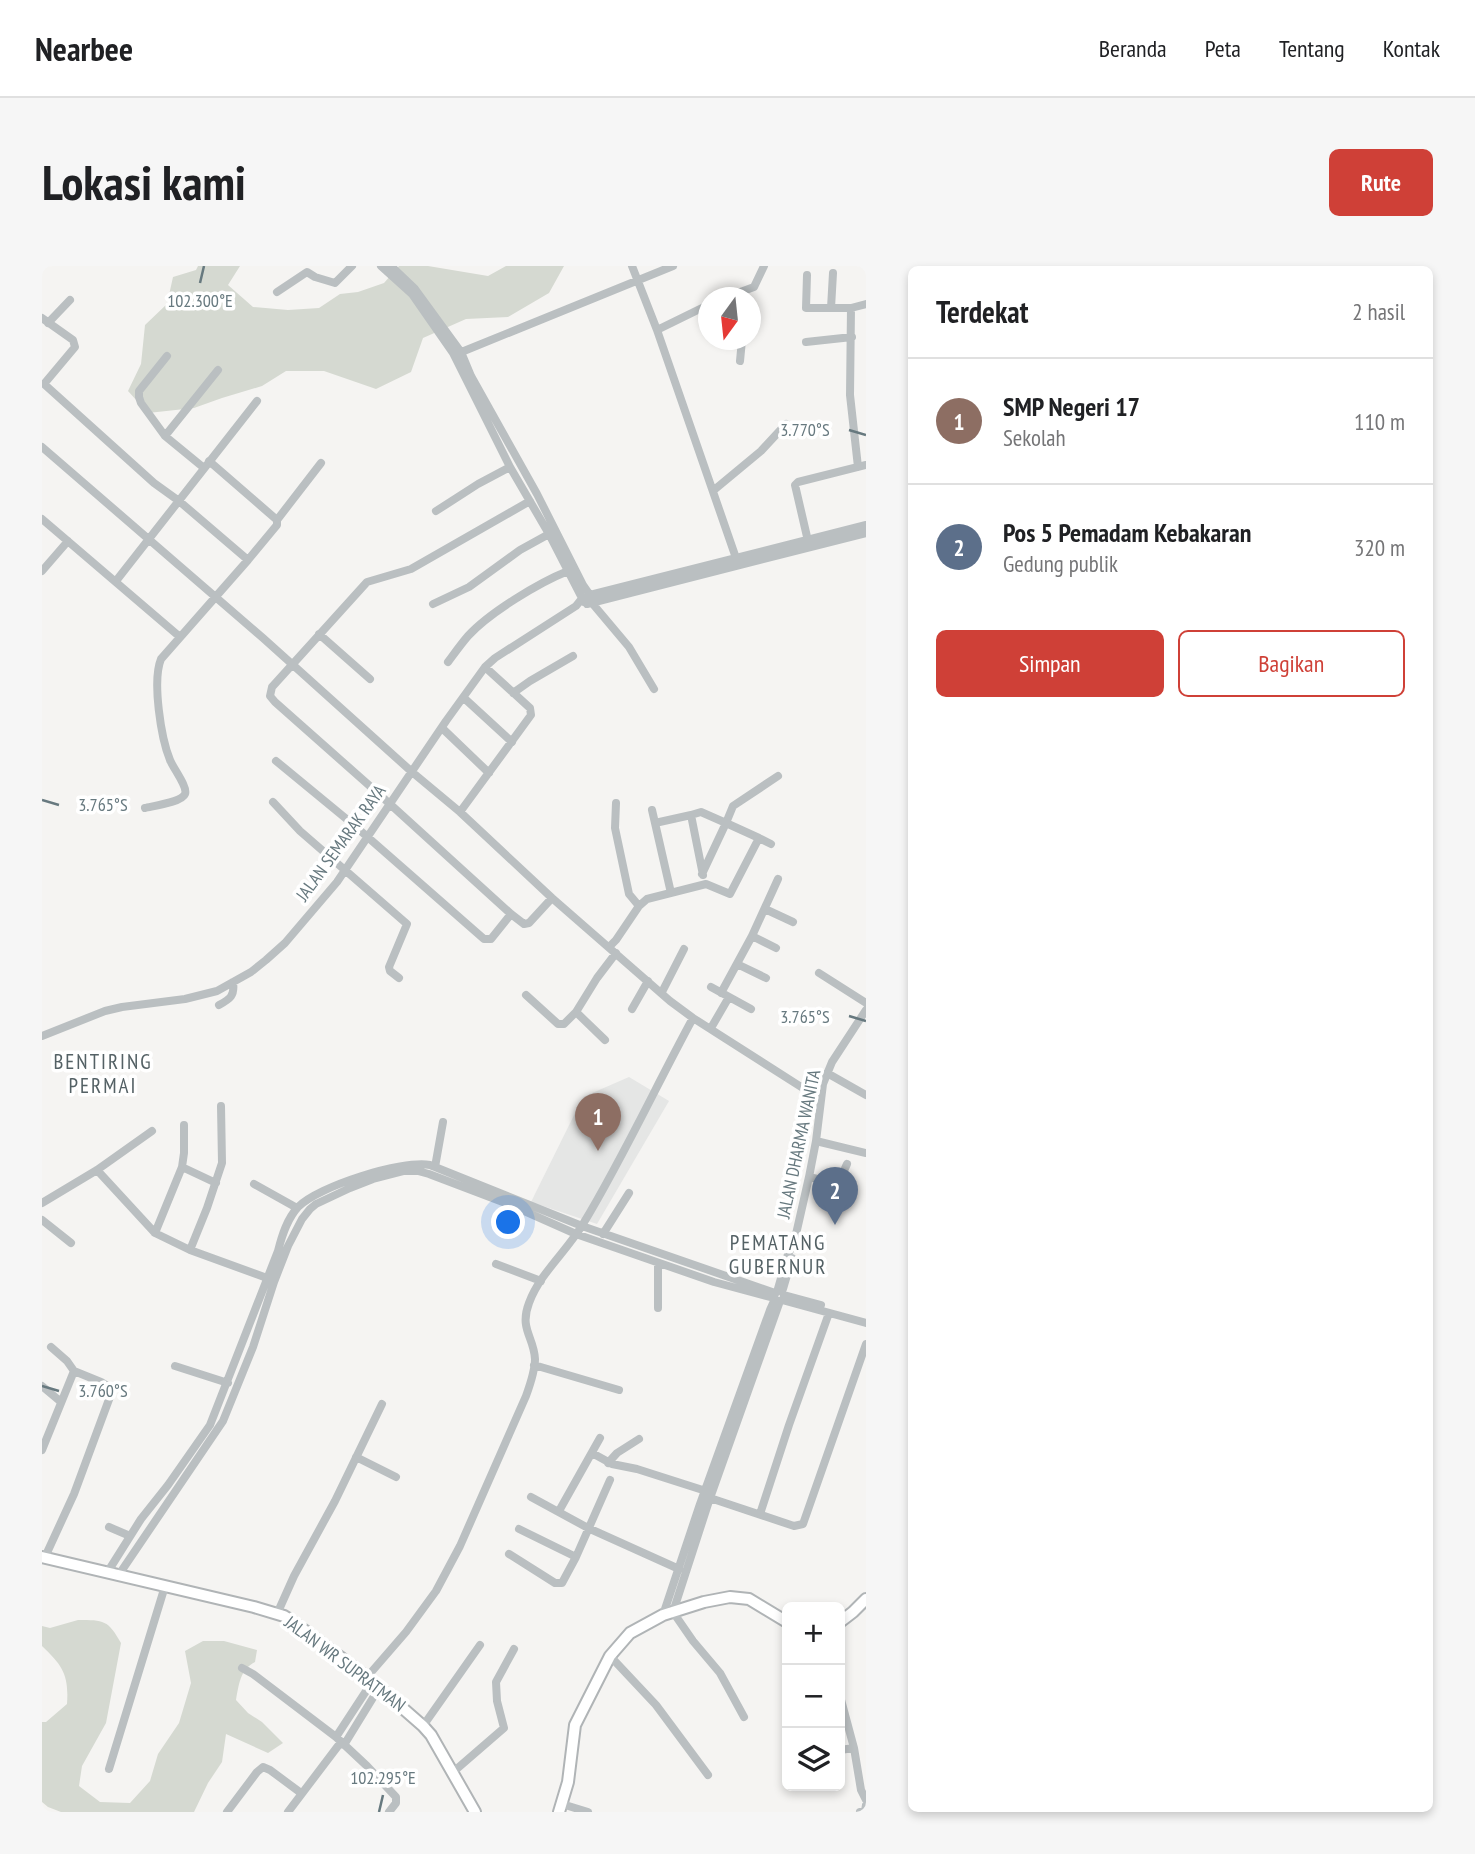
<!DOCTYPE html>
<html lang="id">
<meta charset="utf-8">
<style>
body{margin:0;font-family:"PT Sans Narrow",sans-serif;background:#f6f6f6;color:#202124}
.controls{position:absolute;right:21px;bottom:21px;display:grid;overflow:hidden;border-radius:10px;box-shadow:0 4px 10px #0003}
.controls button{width:63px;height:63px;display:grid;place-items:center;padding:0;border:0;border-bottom:2px solid #e0e0e0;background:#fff;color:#202124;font:35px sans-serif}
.compass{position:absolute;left:656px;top:21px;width:63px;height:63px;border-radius:50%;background:#fff;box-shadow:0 4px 10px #0003;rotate:195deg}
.you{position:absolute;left:467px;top:957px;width:24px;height:24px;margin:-18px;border:5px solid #fff;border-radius:50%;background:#1a73e8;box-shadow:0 0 0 10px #1a73e833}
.badge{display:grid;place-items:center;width:46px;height:46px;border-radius:50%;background:#cf4037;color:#fff;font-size:23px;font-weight:700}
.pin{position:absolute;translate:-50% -58px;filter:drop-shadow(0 2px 4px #0008)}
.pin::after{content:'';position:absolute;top:37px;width:24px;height:21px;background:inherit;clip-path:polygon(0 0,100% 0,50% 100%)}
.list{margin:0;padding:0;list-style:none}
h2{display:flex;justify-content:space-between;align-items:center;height:91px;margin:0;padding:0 28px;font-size:30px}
h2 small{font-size:23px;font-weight:400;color:#757577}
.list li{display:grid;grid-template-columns:46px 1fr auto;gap:21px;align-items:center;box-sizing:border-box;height:126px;padding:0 28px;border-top:2px solid #e0e0e0}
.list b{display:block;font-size:26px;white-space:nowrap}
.list p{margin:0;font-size:23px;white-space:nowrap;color:#757577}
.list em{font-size:23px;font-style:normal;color:#757577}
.actions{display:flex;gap:14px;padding:21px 28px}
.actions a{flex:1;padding:16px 0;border:2px solid #cf4037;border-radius:10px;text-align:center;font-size:24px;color:#cf4037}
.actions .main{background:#cf4037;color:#fff}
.icon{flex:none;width:38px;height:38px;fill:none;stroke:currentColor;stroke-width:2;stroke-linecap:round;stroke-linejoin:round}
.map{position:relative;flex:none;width:824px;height:1546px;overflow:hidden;border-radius:10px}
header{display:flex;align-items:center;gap:42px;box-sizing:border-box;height:98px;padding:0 35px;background:#fff;border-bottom:2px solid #e0e0e0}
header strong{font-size:33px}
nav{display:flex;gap:38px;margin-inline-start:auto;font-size:24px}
.intro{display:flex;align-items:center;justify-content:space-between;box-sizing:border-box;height:168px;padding:0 42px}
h1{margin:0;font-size:49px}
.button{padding:18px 32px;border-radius:10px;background:#cf4037;color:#fff;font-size:24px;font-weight:700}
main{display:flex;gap:42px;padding:0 42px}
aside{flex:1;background:#fff;border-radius:10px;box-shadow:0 4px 10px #0003}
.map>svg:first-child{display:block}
.built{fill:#e5e6e5}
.green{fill:#d5d9d1}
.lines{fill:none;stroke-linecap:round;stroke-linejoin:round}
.highway-casing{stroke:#b0b4b6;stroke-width:14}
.minor{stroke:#babfc1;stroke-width:8}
.highway{stroke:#fff;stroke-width:10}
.ticks{fill:none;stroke:#67797f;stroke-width:2.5}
.labels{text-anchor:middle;stroke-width:7;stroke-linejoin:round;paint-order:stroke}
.street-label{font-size:18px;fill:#67797f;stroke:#fff}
.quarter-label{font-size:21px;letter-spacing:2px;fill:#546165;stroke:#fff}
.ticks-label{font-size:18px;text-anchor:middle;fill:#67797f;stroke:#fff;stroke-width:7;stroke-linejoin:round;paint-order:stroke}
</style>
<header>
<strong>Nearbee</strong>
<nav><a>Beranda</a><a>Peta</a><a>Tentang</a><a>Kontak</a></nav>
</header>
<div class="intro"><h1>Lokasi kami</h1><a class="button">Rute</a></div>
<main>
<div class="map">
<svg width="824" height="1546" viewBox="0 0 824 1546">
<rect width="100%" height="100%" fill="#f5f4f2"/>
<!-- built -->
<path class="built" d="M 587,811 L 627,835 L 555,958 L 489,936 L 541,831 Z"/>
<!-- green -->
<path class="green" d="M 156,0 L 198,0 L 186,19 L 211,41 L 246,44 L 277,42 L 298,28 L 316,26 L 342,17 L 357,0 L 386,0 L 446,10 L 464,0 L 522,0 L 507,27 L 466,51 L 424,53 L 381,72 L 369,106 L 334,123 L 282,105 L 244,105 L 220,120 L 180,132 L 152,142 L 106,147 L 86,125 L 99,98 L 103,59 L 125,38 L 131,11 L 154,4 Z
M 36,1354 C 62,1354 66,1354 79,1377 L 64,1457 L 40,1500 L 37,1520 L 58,1536 L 88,1537 L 108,1515 L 116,1488 L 137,1457 L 149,1417 L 143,1385 L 161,1375 L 182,1375 L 215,1384 L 213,1396 C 198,1404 197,1418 194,1434 L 206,1447 L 220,1456 L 241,1477 L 226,1487 L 184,1468 L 180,1496 L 166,1517 L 152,1546 L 19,1546 L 6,1541 L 0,1536 L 0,1456 L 4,1456 L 25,1438 C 27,1409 21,1400 0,1380 L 0,1360 L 8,1362 Z"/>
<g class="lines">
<defs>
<path id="highway" d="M 0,1291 L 212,1341 L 242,1350 L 250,1355 L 325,1411 L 381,1460 L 389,1469 L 433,1546
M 798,1356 L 811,1346 L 824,1333
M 517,1546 L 526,1516 L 533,1459 L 568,1390 L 588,1367 L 621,1349 L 662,1336 L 688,1331 L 707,1333 L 745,1356"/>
</defs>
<!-- highway casing -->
<use href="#highway" class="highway-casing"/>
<!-- minor -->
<path class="minor" d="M 339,0 L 370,28 L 411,87 L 468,201 L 507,268 L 542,336
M 349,0 L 373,23 L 419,86 L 429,110 L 495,228 L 541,319 L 548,329 L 550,337 L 587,381 L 612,423
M 590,0 L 615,64 L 694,292 L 698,298
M 765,9 L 764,42 L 809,42 L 824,38
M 235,26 L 265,6 L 273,11 L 293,17 L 310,0
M 682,32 L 712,21 L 722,0
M 789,42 L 791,7
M 809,42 L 808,129 L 816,201
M 0,52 L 31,74 L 33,81 L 2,118 L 112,217 L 137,235 L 206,294 L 235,259 L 235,254 L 279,197
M 6,57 L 28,34
M 615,64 L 666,39
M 764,76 L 810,71
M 417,87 L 631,0
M 125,90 L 97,125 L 97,131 L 99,137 L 123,170 L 162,202
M 698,95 L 700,74
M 123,170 L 176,104
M 0,181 L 221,372 L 370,506 L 418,546 L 510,632 L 628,735 L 651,752 L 778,833
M 167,195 L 235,254
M 672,224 L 719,185 L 744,158
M 488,235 L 369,303 L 325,316 L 230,421 L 228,430 L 233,436 L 338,529 L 469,648 L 482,658 L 487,657 L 510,632
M 394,245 L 436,218 L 468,201
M 0,253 L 138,371
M 766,275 L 753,219 L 756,216 L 824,199
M 0,305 L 26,275
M 74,315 L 215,135
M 391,338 L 427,321 L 478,284 L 507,268
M 545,338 L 824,267
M 277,368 L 328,413
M 406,396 C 412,388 419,378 426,370 C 447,347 496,317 526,305
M 471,427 L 488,415 L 531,390
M 422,432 L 470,476
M 400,462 L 447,507
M 234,495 L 313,560 L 442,673 L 449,673 L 469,648
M 231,536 L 258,565 L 365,658 L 347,701 L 348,705 L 357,712
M 574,537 L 573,562 L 587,628 L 597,640
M 103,542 C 111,540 140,536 143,528 C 146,521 131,502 128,494 C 119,472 110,415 119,393 L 206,294
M 610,544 L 613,557
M 418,546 L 489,449 L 488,442 L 443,401
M 649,549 L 659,546 L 684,557 L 691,540 L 736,510
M 717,572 L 729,578
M 629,627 L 613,557 L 649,549 L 661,609
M 723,643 L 751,656
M 710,670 L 734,682
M 567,681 L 574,674 L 597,640 L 605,633 L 664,618 L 688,628 L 717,572 L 684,557 L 660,608
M 695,698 L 724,712
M 777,707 L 824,737
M 669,721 L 709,743
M 620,726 L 642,683
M 679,727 L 710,670 L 736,613
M 484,729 L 516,758 L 522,758 L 534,746 L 555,712 L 574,687
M 177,739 C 188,733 193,730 191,716
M 590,743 L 606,715
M 534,746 L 563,774
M 669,762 L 687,731
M 0,770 L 63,745 L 80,741 L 143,733 L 175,725 L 209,706 L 224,694 L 243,677 L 295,616 L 404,455 L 443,401 L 453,392 L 534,340 L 538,335 L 548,329 L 824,259
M 785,807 L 824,829
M 774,875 L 824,887
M 140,901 L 174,917
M 393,901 L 401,856
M 55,904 L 113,967 L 148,984 L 225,1012
M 767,911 L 796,918 L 805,898
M 212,918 L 255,942
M 0,937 L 55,904 L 110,865
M 0,954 L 29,977
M 113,967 L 140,901 L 142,887 L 142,859
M 561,968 L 587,927
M 148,984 L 165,942 L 180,897 L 179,840
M 454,998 L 499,1015
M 741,1023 L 750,992
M 735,1026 L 746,988 L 752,977 L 767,911 L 774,875 L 781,818 L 790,796 L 824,744
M 742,1029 L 779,1039
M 740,1034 L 824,1057
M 616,1042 L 616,997
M 492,1099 L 577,1124
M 133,1100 L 186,1117
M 0,1120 L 19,1136
M 0,1184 L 32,1105 L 25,1095 L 9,1081
M 550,1187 L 570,1198 L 595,1203 L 667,1226
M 314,1191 L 354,1211
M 566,1197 L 575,1187 L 597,1173
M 489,1231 L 546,1262 L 637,1303
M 668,1232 L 752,1260 L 761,1258 L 824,1078
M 517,1245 L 558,1172
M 718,1248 L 747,1159 L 787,1047
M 67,1261 L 88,1270
M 477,1263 L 534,1291
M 467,1288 L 513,1317 L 520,1317 L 534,1291 L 568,1214
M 3,1291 L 32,1228 L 69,1128 L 67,1121 L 59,1116 L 32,1105
M 65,1307 L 99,1253 L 126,1219 L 168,1159 L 236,985 C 240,969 245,953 256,941 C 277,920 359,894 388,899 L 540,960 L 733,1027
M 76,1310 L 181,1155 L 211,1081 L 232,1016 L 246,980 L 260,953 L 268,943 L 274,938 L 308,922 L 331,913 L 362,905 L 376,905 L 387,908 L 466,938 L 534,968 L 672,1016 L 732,1032
M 235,1348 L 252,1310 L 293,1235 L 340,1138
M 621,1349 L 658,1238 L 728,1044 L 733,1033
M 568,1390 L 614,1439 L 666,1509
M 200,1402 L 211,1408 L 294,1471 L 325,1500 L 354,1531 L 354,1537 L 347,1546
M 325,1411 L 364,1366 L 394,1325 L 418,1280 L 484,1130 C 488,1119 493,1105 493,1093 C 492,1071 477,1063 487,1037 C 498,1007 525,985 541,958 C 581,892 614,820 651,752
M 798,1430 L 812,1482 L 819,1524 L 824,1534
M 702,1451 L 678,1407 L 651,1375 L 631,1346 L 667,1235 L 738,1035
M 381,1460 L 438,1379
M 294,1471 L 330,1416
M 302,1479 L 337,1422
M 798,1484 L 812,1482
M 67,1503 L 123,1320
M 410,1507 L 462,1462 L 455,1435 L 454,1416 L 472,1383
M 520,1538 L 546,1546
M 185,1546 L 215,1506 L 221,1501 L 228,1504 L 259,1527
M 246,1546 L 299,1476
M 818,1546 L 823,1545 L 824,1539"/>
<!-- highway -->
<use href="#highway" class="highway"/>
</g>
<!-- ticks -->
<path class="ticks" d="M 158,17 L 162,0M 807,164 L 824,169M 0,534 L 17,539M 807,750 L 824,755M 0,1120 L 17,1125M 337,1546 L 341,1529"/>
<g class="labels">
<!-- street labels -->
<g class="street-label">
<text transform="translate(299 577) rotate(-54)" y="6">JALAN SEMARAK RAYA</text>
<text transform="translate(757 878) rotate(-78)" y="6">JALAN DHARMA WANITA</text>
<text transform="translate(303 1398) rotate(37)" y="6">JALAN WR SUPRATMAN</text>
</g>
<!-- quarter labels -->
<g class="quarter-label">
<text x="61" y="803">BENTIRING<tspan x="61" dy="24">PERMAI</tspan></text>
<text x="736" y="984">PEMATANG<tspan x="736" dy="24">GUBERNUR</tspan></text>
</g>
</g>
<g class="ticks-label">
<text x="158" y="41">102.300°E</text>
<text x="763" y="170">3.770°S</text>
<text x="61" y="545">3.765°S</text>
<text x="763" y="757">3.765°S</text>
<text x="61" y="1131">3.760°S</text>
<text x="341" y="1518">102.295°E</text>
</g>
</svg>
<div class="controls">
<button>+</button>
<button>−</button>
<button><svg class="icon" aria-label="layers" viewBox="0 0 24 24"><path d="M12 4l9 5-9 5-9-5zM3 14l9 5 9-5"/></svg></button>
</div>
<svg class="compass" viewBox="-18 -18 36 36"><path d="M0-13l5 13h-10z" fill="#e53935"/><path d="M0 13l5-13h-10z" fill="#757577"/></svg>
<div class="you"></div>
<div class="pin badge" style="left:556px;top:885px;background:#8d6e63">1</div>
<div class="pin badge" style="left:793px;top:959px;background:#5c6f8a">2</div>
</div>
<aside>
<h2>Terdekat<small>2 hasil</small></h2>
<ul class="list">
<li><span class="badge" style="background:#8d6e63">1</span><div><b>SMP Negeri 17</b><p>Sekolah</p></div><em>110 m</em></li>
<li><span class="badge" style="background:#5c6f8a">2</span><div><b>Pos 5 Pemadam Kebakaran</b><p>Gedung publik</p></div><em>320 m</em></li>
</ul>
<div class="actions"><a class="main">Simpan</a><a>Bagikan</a></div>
</aside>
</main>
